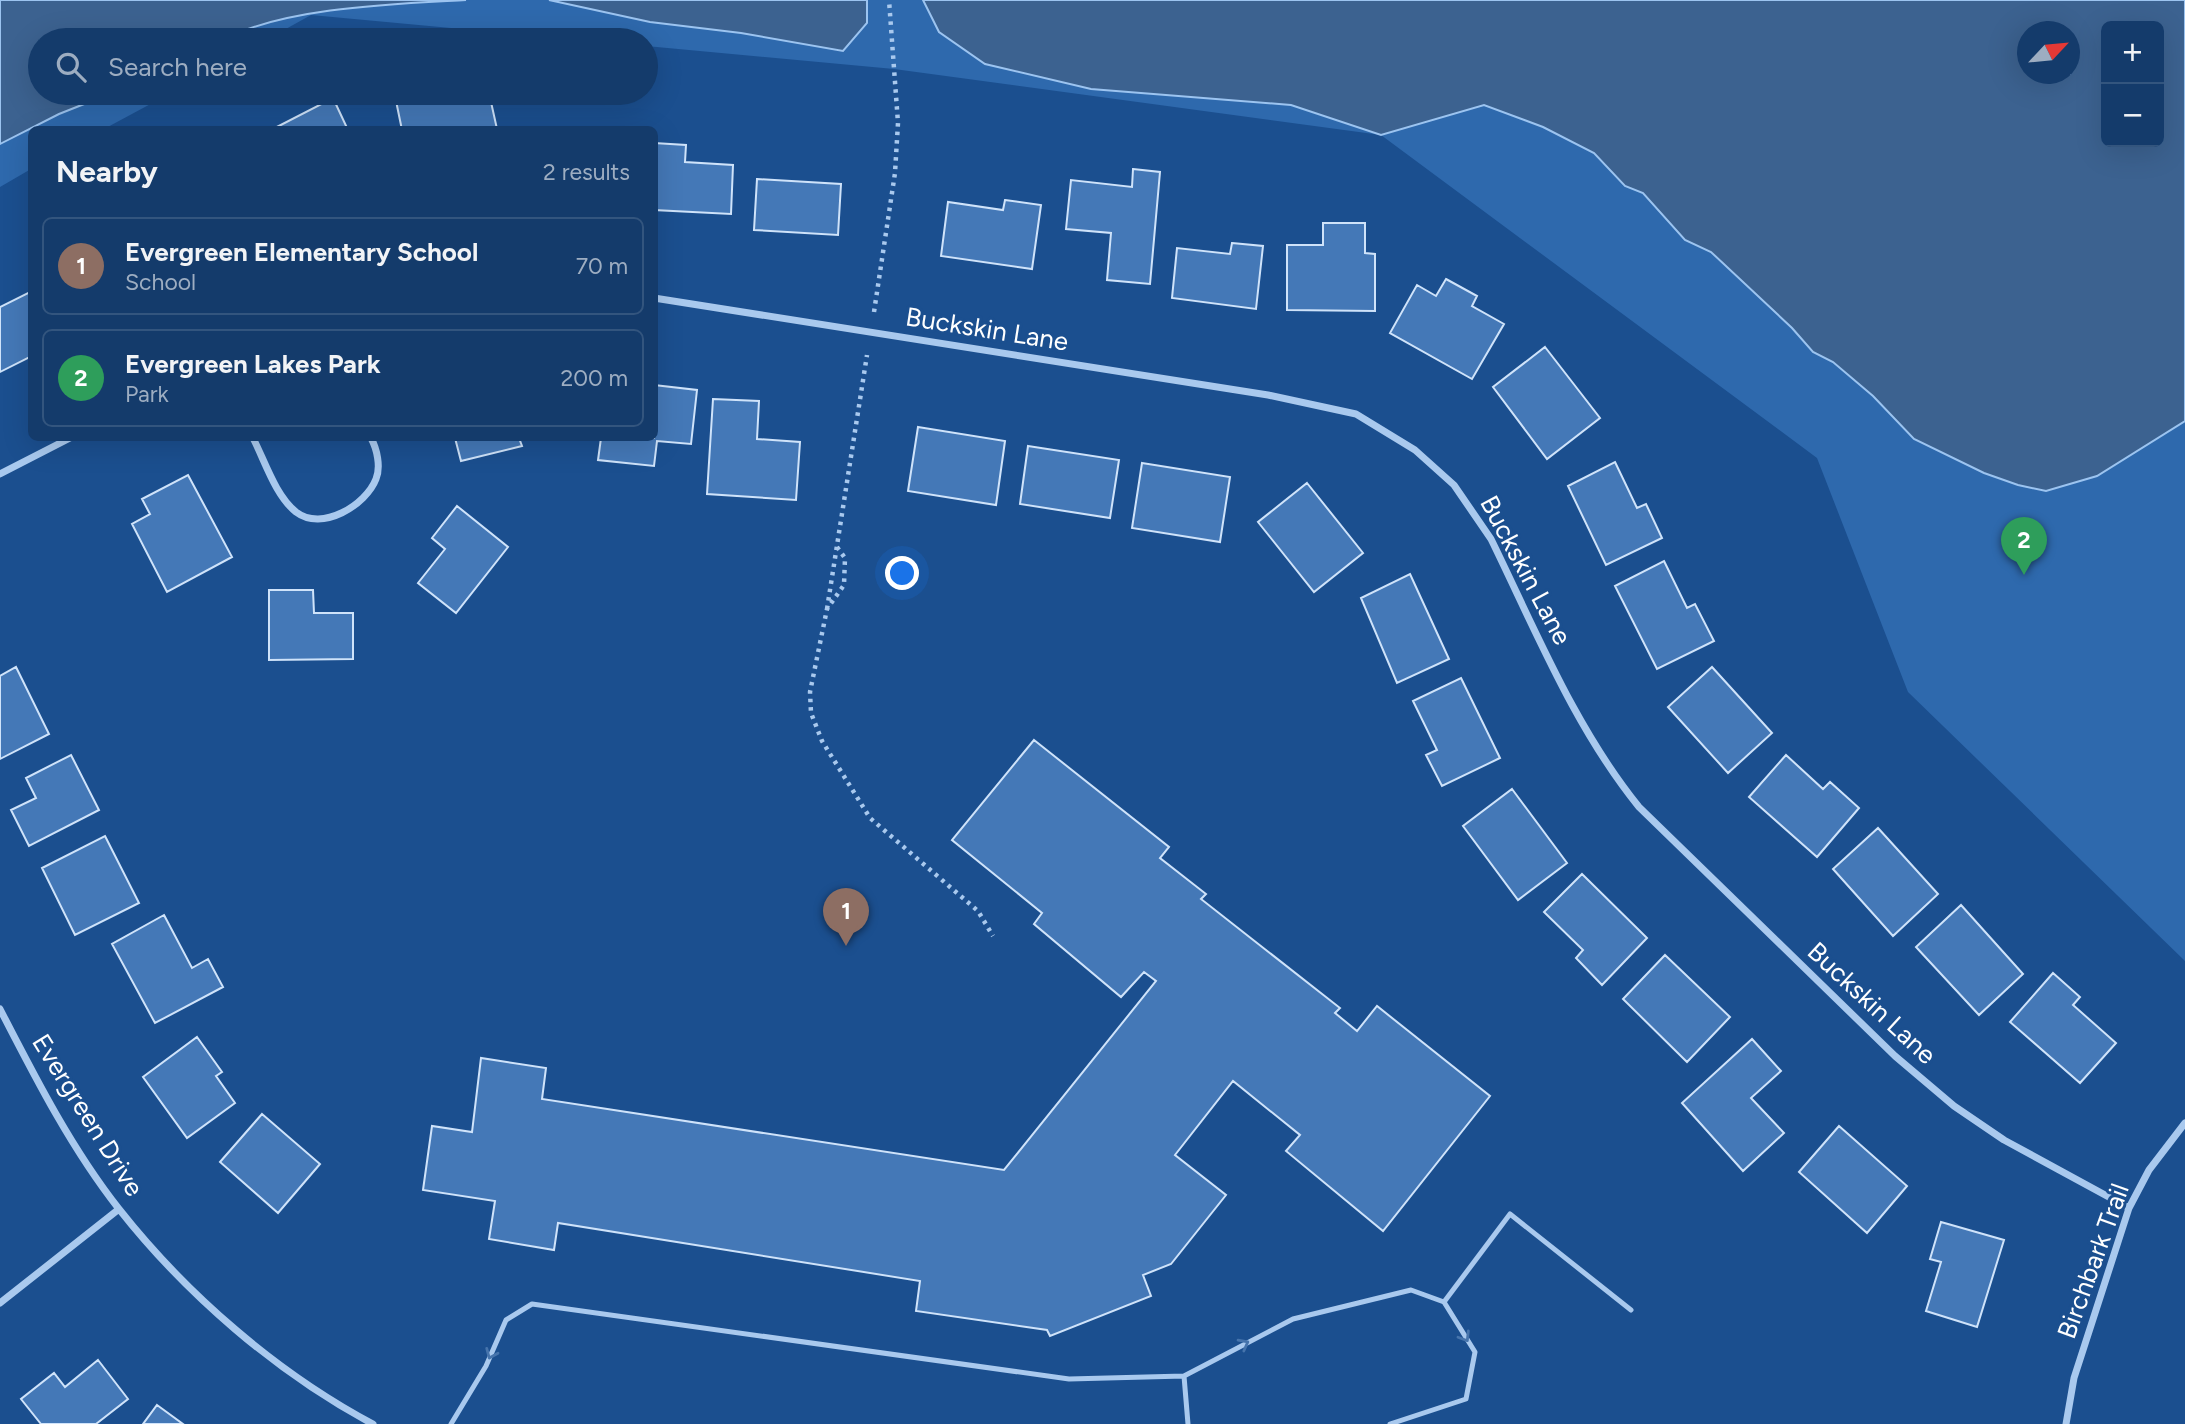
<!DOCTYPE html>
<meta charset="utf-8">
<style>
body{margin:0;font-family:Figtree,sans-serif;background:#1d4271;color:#f1f3f6}
.controls{position:absolute;right:21px;top:21px;display:grid;overflow:hidden;border-radius:10px;box-shadow:0 7px 28px #0002}
.controls button{width:63px;height:63px;display:grid;place-items:center;padding:0;border:0;border-bottom:2px solid #33557e;background:#143b6b;color:#f1f3f6;font:35px sans-serif}
.compass{position:absolute;left:2017px;top:21px;width:63px;height:63px;border-radius:50%;background:#143b6b;box-shadow:0 7px 28px #0002;rotate:64deg}
.you{position:absolute;left:903px;top:574px;width:24px;height:24px;margin:-18px;border:5px solid #fff;border-radius:50%;background:#1a73e8;box-shadow:0 0 0 10px #1a73e833}
.badge{display:grid;place-items:center;width:46px;height:46px;border-radius:50%;background:#8c9099;color:#fff;font-size:23px;font-weight:700}
.pin{position:absolute;translate:-50% -58px;filter:drop-shadow(0 2px 4px #0008)}
.pin::after{content:'';position:absolute;top:37px;width:24px;height:21px;background:inherit;clip-path:polygon(0 0,100% 0,50% 100%)}
.list{margin:0;padding:0;list-style:none}
h2{display:flex;justify-content:space-between;align-items:center;height:91px;margin:0;padding:0 28px;font-size:30px}
h2 small{font-size:23px;font-weight:400;color:#9dadc1}
.list li{display:grid;grid-template-columns:46px 1fr auto;gap:21px;align-items:center;box-sizing:border-box;height:98px;margin:0 14px 14px;padding:0 14px;border:2px solid #33557e;border-radius:10px}
.list b{display:block;font-size:26px;white-space:nowrap}
.list p{margin:0;font-size:23px;white-space:nowrap;color:#9dadc1}
.list em{font-size:23px;font-style:normal;color:#9dadc1}
.icon{flex:none;width:38px;height:38px;fill:none;stroke:currentColor;stroke-width:2;stroke-linecap:round;stroke-linejoin:round}
.map{position:relative;flex:none;width:2185px;height:1424px;overflow:hidden}
.search{position:absolute;background:#143b6b;box-shadow:0 7px 28px #0002;left:28px;top:28px;width:630px;height:77px;display:flex;align-items:center;gap:18px;box-sizing:border-box;padding:0 24px;border-radius:38px;color:#9dadc1;font-size:26px}
.panel{position:absolute;background:#143b6b;box-shadow:0 7px 28px #0002;left:28px;top:126px;width:630px;height:315px;border-radius:10px}
.map>svg:first-child{display:block}
.green{fill:#2e69ad;fill-rule:evenodd}
.water{fill:#3c6290;stroke:#9cc4f0;stroke-width:2;fill-rule:evenodd}
.building{fill:#4478b7;stroke:#cfe3fa;stroke-width:2}
.lines{fill:none;stroke-linecap:round;stroke-linejoin:round}
.path{stroke:#a9c9ee;stroke-width:4.5;stroke-dasharray:3.5 5;stroke-linecap:butt}
.lane{stroke:#a9c9ee;stroke-width:5}
.street{stroke:#a9c9ee;stroke-width:7}
.oneway{stroke:#4674ac}
.labels{text-anchor:middle;stroke-width:6;stroke-linejoin:round;paint-order:stroke}
.street-label{font-size:26px;fill:#fff;stroke:#1b4f8f}
</style>
<div class="map">
<svg width="2185" height="1424" viewBox="0 0 2185 1424">
<rect width="100%" height="100%" fill="#1b4f8f"/>
<!-- green -->
<path class="green" d="M 0,0 L 2185,0 L 2185,961 L 1908,692 L 1817,458 L 1381,135 L 894,69 L 646,46 L 646,40 L 581,40 L 311,15 L 266,40 L 40,40 L 40,93 L 171,93 L 104,129 L 32,130 L 31,169 L 0,187 ZM 2106,26 L 2159,26 L 2159,142 L 2106,142 ZM 2028,32 L 2070,32 L 2070,74 L 2028,74 Z"/>
<!-- water -->
<path class="water" d="M 0,0 L 466,0 C 395,4 286,7 222,40 L 40,40 L 40,93 L 112,93 L 59,114 L 0,144 Z
M 549,0 L 867,0 L 867,23 L 843,51 L 741,33 L 650,22 Z
M 923,0 L 2185,0 L 2185,421 L 2097,476 L 2046,491 L 2018,485 L 1984,473 L 1914,439 L 1873,396 L 1833,362 L 1813,352 L 1792,328 L 1711,252 L 1685,240 L 1643,193 L 1625,186 L 1594,153 L 1543,127 L 1484,105 L 1381,135 L 1291,105 L 1091,89 L 985,64 L 939,32 ZM 2106,26 L 2159,26 L 2159,142 L 2106,142 ZM 2028,32 L 2070,32 L 2070,74 L 2028,74 Z"/>
<!-- building -->
<path class="building" d="M 411,93 L 489,93 L 497,129 L 402,130 L 395,96 Z
M 333,98 L 348,130 L 271,130 Z
M 654,143 L 686,145 L 685,162 L 733,165 L 731,214 L 654,210 Z
M 1133,169 L 1160,172 L 1150,284 L 1107,280 L 1111,233 L 1066,229 L 1071,180 L 1132,187 Z
M 757,179 L 841,184 L 838,235 L 754,230 Z
M 1005,200 L 1041,205 L 1032,269 L 941,256 L 948,202 L 1003,210 Z
M 1323,223 L 1365,223 L 1365,253 L 1375,254 L 1375,311 L 1287,310 L 1287,245 L 1323,245 Z
M 1232,243 L 1263,246 L 1256,309 L 1172,298 L 1177,248 L 1230,254 Z
M 1446,279 L 1477,296 L 1472,306 L 1504,324 L 1472,379 L 1390,333 L 1417,285 L 1436,296 Z
M 32,291 L 32,356 L 0,372 L 0,307 Z
M 1545,347 L 1600,418 L 1547,459 L 1493,387 Z
M 654,385 L 697,390 L 691,444 L 657,441 L 654,466 L 598,460 L 601,438 L 654,438 Z
M 713,399 L 759,401 L 757,439 L 800,442 L 796,500 L 707,494 Z
M 918,427 L 1005,441 L 996,505 L 908,491 Z
M 455,438 L 519,438 L 522,446 L 461,461 Z
M 1028,446 L 1119,460 L 1110,518 L 1020,504 Z
M 1615,462 L 1637,508 L 1646,504 L 1662,538 L 1606,565 L 1568,486 Z
M 1142,463 L 1230,477 L 1220,542 L 1132,528 Z
M 188,475 L 232,557 L 167,592 L 132,524 L 150,514 L 142,499 Z
M 1307,483 L 1363,553 L 1314,592 L 1258,522 Z
M 457,506 L 508,547 L 456,613 L 418,583 L 445,549 L 432,538 Z
M 1664,561 L 1687,608 L 1695,604 L 1714,641 L 1657,669 L 1615,586 Z
M 1410,574 L 1449,659 L 1397,683 L 1361,598 Z
M 269,590 L 313,590 L 314,613 L 353,613 L 353,659 L 269,660 Z
M 16,667 L 49,734 L 0,759 L 0,676 Z
M 1712,667 L 1772,733 L 1728,773 L 1668,707 Z
M 1461,678 L 1500,758 L 1442,786 L 1426,755 L 1437,750 L 1413,701 Z
M 1034,740 L 1169,847 L 1160,858 L 1206,894 L 1201,899 L 1340,1008 L 1335,1013 L 1357,1031 L 1377,1006 L 1490,1096 L 1383,1231 L 1286,1151 L 1300,1135 L 1233,1081 L 1175,1155 L 1226,1195 L 1171,1264 L 1143,1275 L 1151,1296 L 1050,1336 L 1047,1330 L 916,1311 L 920,1281 L 558,1223 L 554,1250 L 489,1239 L 495,1201 L 423,1190 L 432,1126 L 472,1132 L 481,1058 L 546,1068 L 542,1099 L 1004,1170 L 1156,981 L 1144,972 L 1121,997 L 1034,924 L 1042,913 L 952,840 Z
M 71,755 L 99,810 L 29,846 L 11,810 L 36,798 L 26,778 Z
M 1786,755 L 1823,789 L 1830,782 L 1859,808 L 1817,857 L 1749,797 Z
M 1512,789 L 1567,863 L 1518,900 L 1463,826 Z
M 1878,828 L 1938,894 L 1893,936 L 1833,869 Z
M 105,836 L 139,903 L 75,935 L 42,868 Z
M 1582,874 L 1647,938 L 1602,985 L 1576,958 L 1583,950 L 1544,912 Z
M 1961,905 L 2023,974 L 1979,1015 L 1916,947 Z
M 164,915 L 192,968 L 208,959 L 223,987 L 155,1023 L 112,944 Z
M 1665,955 L 1730,1017 L 1687,1062 L 1623,999 Z
M 2053,973 L 2080,997 L 2073,1005 L 2116,1043 L 2080,1083 L 2010,1022 Z
M 197,1037 L 222,1072 L 216,1076 L 235,1103 L 187,1138 L 143,1077 Z
M 1752,1039 L 1781,1071 L 1751,1098 L 1784,1133 L 1743,1171 L 1682,1103 Z
M 262,1114 L 320,1164 L 278,1213 L 220,1162 Z
M 1839,1126 L 1907,1186 L 1867,1233 L 1799,1172 Z
M 1941,1222 L 2004,1240 L 1977,1327 L 1926,1311 L 1941,1262 L 1930,1259 Z
M 98,1360 L 128,1399 L 96,1424 L 41,1424 L 21,1399 L 54,1373 L 65,1387 Z
M 157,1405 L 183,1424 L 143,1424 Z"/>
<g class="lines">
<!-- path -->
<path class="path" d="M 874,312 L 895,173 L 898,123 L 889,0
M 837,547 L 845,558 L 844,585 L 827,609 L 810,692 L 811,713 L 822,741 L 870,818 L 978,911 L 993,936
M 827,609 L 867,355"/>
<!-- lane -->
<path class="lane" d="M 1444,1302 L 1510,1214 L 1631,1310
M 1184,1376 L 1188,1424
M 451,1424 L 486,1366 L 506,1320 L 532,1304 L 1069,1379 L 1184,1376 L 1293,1319 L 1411,1290 L 1444,1302 L 1475,1352 L 1466,1399 L 1390,1424"/>
<!-- street -->
<path class="street" d="M 654,298 L 1268,395 L 1356,414 L 1415,450 L 1454,485 L 1491,539 C 1536,631 1575,728 1639,807 L 1895,1056 L 1954,1106 L 2004,1140 L 2129,1208
M 253,438 C 265,461 275,495 296,512 C 322,532 366,505 376,479 C 381,467 377,449 371,438
M 0,474 L 70,438
M 0,1009 C 35,1077 71,1148 119,1209 C 186,1294 277,1373 373,1424
M 0,1303 L 119,1209
M 2066,1424 L 2074,1378 L 2129,1208 L 2149,1170 L 2185,1123"/>
</g>
<!-- one-way arrows -->
<defs><path id="oneway-chevron" d="M-2-3.5L2.5 0L-2 3.5" fill="none" stroke-width="1.6" stroke-linecap="round" stroke-linejoin="round" transform="scale(1.75)"/></defs>
<g class="oneway">
<use href="#oneway-chevron" transform="translate(1465 1337) rotate(58)"/>
<use href="#oneway-chevron" transform="translate(1244 1344) rotate(-28)"/>
<use href="#oneway-chevron" transform="translate(491 1354) rotate(113)"/>
</g>
<g class="labels">
<!-- street labels -->
<g class="street-label">
<text transform="translate(987 329) rotate(9)" y="9">Buckskin Lane</text>
<text transform="translate(1526 570) rotate(62)" y="9">Buckskin Lane</text>
<text transform="translate(1872 1003) rotate(43)" y="9">Buckskin Lane</text>
<text transform="translate(88 1115) rotate(58)" y="9">Evergreen Drive</text>
<text transform="translate(2093 1261) rotate(-70)" y="9">Birchbark Trail</text>
</g>
</g>
</svg>
<div class="controls">
<button>+</button>
<button>−</button>
</div>
<svg class="compass" viewBox="-18 -18 36 36"><path d="M0-13l5 13h-10z" fill="#e53935"/><path d="M0 13l5-13h-10z" fill="#9dadc1"/></svg>
<div class="you"></div>
<div class="pin badge" style="left:846px;top:946px;background:#8d6e63">1</div>
<div class="pin badge" style="left:2024px;top:575px;background:#2e9e5b">2</div>
<div class="search"><svg class="icon" aria-label="search" viewBox="0 0 24 24"><circle cx="10" cy="10" r="6"/><path d="M15 15l6 6"/></svg>Search here</div>
<section class="panel">
<h2>Nearby<small>2 results</small></h2>
<ul class="list">
<li><span class="badge" style="background:#8d6e63">1</span><div><b>Evergreen Elementary School</b><p>School</p></div><em>70 m</em></li>
<li><span class="badge" style="background:#2e9e5b">2</span><div><b>Evergreen Lakes Park</b><p>Park</p></div><em>200 m</em></li>
</ul>
</section>
</div>
